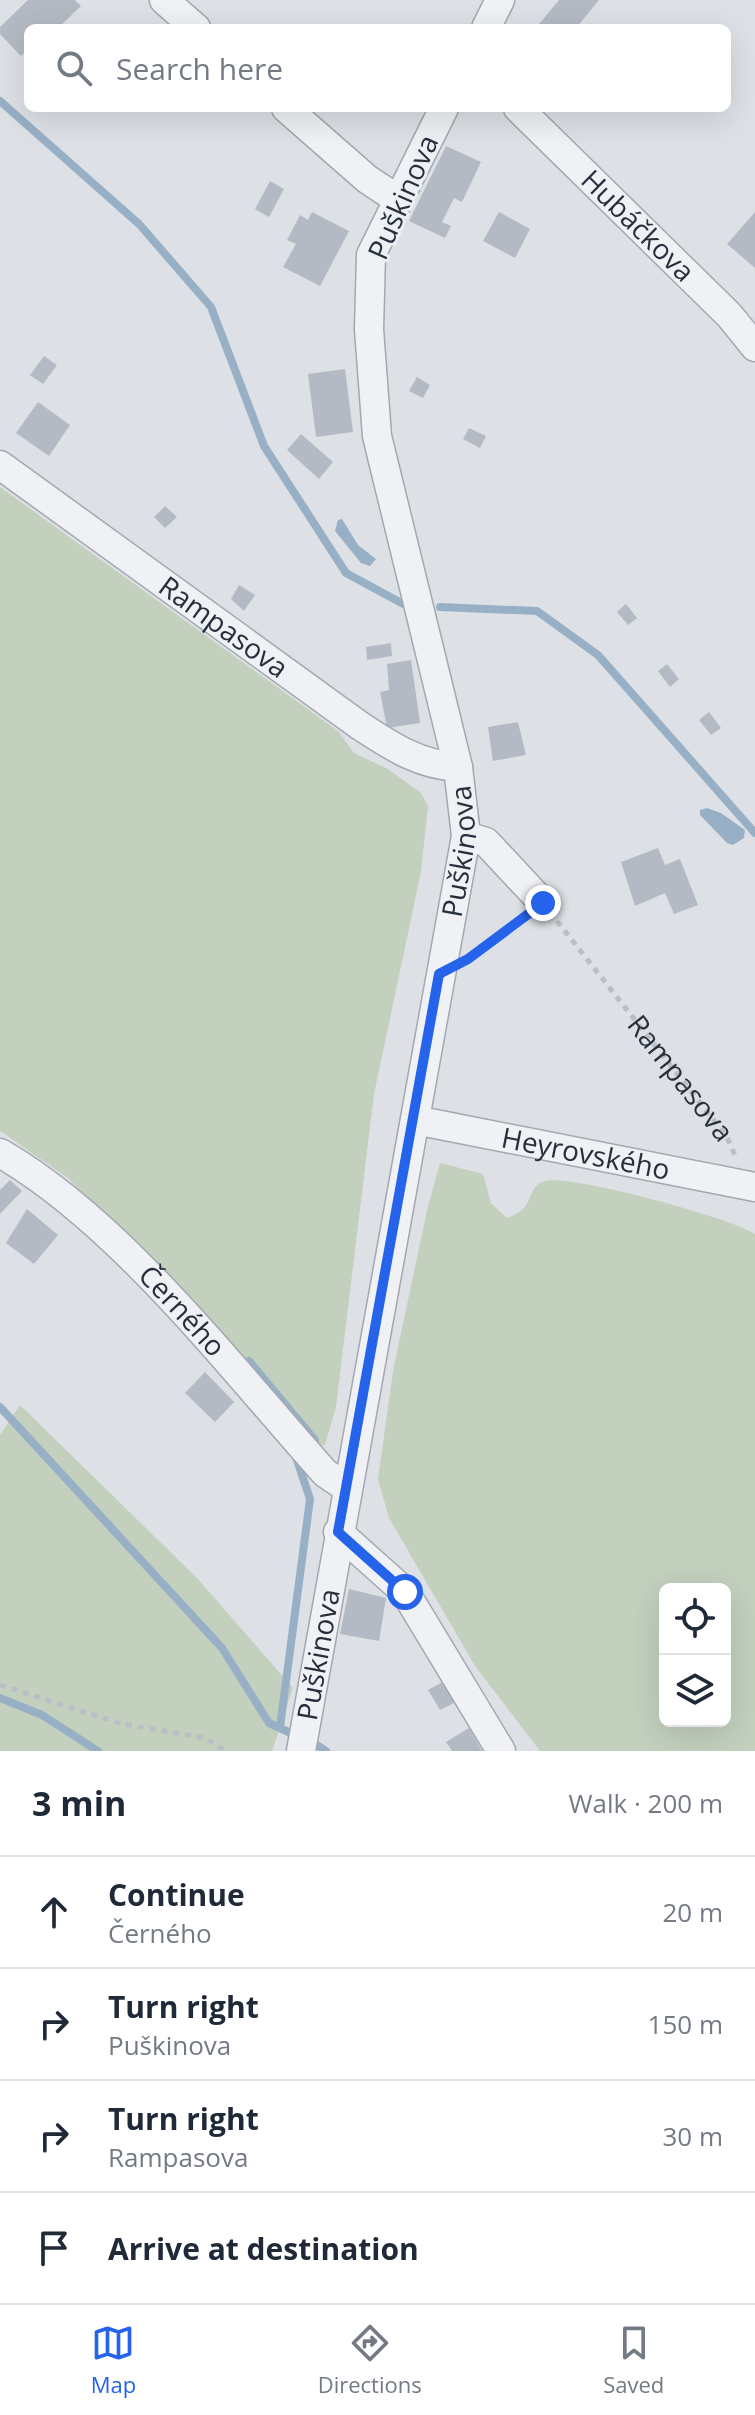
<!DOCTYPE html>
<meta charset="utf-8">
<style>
body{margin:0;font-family:"Open Sans",sans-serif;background:#f6f6f7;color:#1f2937}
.controls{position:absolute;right:24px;bottom:24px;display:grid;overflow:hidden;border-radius:12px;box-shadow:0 8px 32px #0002}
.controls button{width:72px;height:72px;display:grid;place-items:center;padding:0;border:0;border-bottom:2px solid #e0e1e3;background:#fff;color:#1f2937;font:40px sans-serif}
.stop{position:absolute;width:24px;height:24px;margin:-18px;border:6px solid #2563eb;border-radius:50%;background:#fff}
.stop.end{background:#2563eb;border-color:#fff;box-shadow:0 2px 8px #0008}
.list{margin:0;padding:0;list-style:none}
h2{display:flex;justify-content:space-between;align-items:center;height:104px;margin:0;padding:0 32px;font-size:34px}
h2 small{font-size:26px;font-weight:400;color:#747a83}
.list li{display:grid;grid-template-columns:52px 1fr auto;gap:24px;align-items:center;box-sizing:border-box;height:112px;padding:0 32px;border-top:2px solid #e0e1e3}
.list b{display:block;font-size:30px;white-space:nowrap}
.list p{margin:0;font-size:26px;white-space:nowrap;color:#747a83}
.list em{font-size:26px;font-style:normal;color:#747a83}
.icon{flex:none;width:44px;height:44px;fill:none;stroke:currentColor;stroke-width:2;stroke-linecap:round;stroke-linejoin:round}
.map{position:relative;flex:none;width:755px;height:1751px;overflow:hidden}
.search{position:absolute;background:#fff;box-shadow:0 8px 32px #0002;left:24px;right:24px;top:24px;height:88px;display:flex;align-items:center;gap:20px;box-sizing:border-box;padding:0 28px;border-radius:12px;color:#747a83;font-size:30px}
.sheet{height:552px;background:#fff}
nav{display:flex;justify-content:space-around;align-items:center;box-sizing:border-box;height:112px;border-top:2px solid #e0e1e3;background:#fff;font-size:22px;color:#747a83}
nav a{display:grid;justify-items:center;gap:4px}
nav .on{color:#2563eb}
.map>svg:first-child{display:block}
.green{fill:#c3d0be;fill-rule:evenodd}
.water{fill:#98b0c6}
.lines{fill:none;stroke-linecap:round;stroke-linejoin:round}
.stream{stroke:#98b0c6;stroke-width:8}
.building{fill:#b4bac3}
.street-casing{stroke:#a3a8b0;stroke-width:31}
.path{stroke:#bbbfc5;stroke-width:5;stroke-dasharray:6 6;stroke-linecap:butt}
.street{stroke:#eff1f5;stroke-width:28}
.route{stroke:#2563eb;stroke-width:10}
.labels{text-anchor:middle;stroke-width:6;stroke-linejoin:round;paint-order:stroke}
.street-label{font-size:28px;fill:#272f3c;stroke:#ecf0f4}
</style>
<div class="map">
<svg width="755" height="1751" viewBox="0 0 755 1751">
<rect width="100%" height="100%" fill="#dde1e6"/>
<!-- green -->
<path class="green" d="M 0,487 L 338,731 L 354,753 L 388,769 L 421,793 L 428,806 L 421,872 L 374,1094 L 336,1407 L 325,1445 L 313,1447 L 68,1178 L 0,1131 Z
M 440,1163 L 483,1174 L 491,1203 L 507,1218 C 512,1216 519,1213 523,1209 C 532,1200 530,1185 545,1181 C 570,1174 732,1218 755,1234 L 755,1751 L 540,1751 L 475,1666 L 389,1518 L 378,1479 L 393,1371 L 427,1210 ZM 725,1589 L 725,1721 L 665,1721 L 665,1589 Z
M 20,1405 L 198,1579 L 293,1688 L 272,1751 L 0,1751 L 0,1435 Z"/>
<!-- water -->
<path class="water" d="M 342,519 L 358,545 L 376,559 L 370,566 L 361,563 L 335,531 L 338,520 Z
M 707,808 L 721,813 L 745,830 L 744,838 L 733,845 L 727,843 L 700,815 L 700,810 Z"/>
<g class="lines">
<!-- stream -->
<path class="stream" d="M 0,101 L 139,224 L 211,307 L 264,446 L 346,573 L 407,606
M 440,607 L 537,611 L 598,655 L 755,833
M 249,1361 L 315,1440
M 0,1407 L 222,1648 L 269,1723 L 295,1735
M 0,1698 L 42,1715 L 98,1751
M 280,1727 L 310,1499 L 296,1457
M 317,1745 L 326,1751"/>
</g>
<!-- building -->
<path class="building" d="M 28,0 L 75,0 L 81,6 L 58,28 L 28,28 L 28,50 L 21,56 L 0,34 L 0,27 Z
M 559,0 L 599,0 L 576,28 L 544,28 L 539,24 Z
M 446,146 L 481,162 L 462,202 L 454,198 L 442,222 L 451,226 L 445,238 L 409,221 Z
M 270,181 L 284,189 L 269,217 L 255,209 Z
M 312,212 L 349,231 L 320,286 L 283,267 L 296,244 L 287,240 L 300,215 L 308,220 Z
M 499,212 L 530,229 L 515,258 L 483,241 Z
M 755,212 L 755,268 L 727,244 Z
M 44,356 L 57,365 L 43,384 L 30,375 Z
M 345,369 L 353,432 L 316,437 L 308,374 Z
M 417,377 L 430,385 L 423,398 L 409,391 Z
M 38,402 L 70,425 L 49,456 L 16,433 Z
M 469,428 L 486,436 L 480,448 L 463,439 Z
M 301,434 L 333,462 L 319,479 L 287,450 Z
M 165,506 L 177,517 L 165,528 L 154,517 Z
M 239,585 L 255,595 L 244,611 L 231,599 Z
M 626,604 L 637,618 L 628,625 L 617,612 Z
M 391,643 L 392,656 L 367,660 L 366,647 Z
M 411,660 L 420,723 L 387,728 L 380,692 L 389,690 L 387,664 Z
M 667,664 L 679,679 L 670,687 L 658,671 Z
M 709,712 L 721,728 L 711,735 L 699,720 Z
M 518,722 L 526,755 L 493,761 L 488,727 Z
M 658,848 L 665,865 L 680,859 L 698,905 L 674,914 L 665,893 L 635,906 L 621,862 Z
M 10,1180 L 22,1191 L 0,1214 L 0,1190 Z
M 27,1209 L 58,1235 L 34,1264 L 6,1243 Z
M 205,1372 L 234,1402 L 215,1422 L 185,1393 Z
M 349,1589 L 386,1598 L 379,1641 L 340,1634 Z
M 446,1680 L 458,1701 L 440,1710 L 428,1690 Z
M 469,1728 L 482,1751 L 452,1751 L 446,1742 Z"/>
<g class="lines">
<defs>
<g id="street">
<path d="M 164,0 L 196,28"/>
<path d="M 486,28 L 500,0"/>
<path d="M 286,108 L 367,179 L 397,199"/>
<path id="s2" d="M 518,108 L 729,315 L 755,347"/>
<path id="s3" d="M 0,465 L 359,725 C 391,746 419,765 458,767"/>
<path d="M 466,836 L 486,842 L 543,903"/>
<path id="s4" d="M 415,1120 L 755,1187"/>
<path id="s5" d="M 0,1153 C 120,1222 232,1369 325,1473 L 346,1487"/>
<path d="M 338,1532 L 405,1592 L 501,1751"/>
<path id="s6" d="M 301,1751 L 466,836 L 458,767 L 377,436 L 369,329 L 371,255 L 444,108"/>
</g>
</defs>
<!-- street casing -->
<use href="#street" class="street-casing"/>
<!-- path -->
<g class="path">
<path id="s1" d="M 557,921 L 727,1137 L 736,1158"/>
<path d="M 472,956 L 521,919"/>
<path d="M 0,1685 L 122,1724 L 206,1738 L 225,1751"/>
</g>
<!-- street -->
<use href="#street" class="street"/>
</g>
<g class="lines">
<!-- route -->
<path class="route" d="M 405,1592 L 338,1532 L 439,974 L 468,959 L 543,903"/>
</g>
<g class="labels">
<!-- street labels -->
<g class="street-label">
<text transform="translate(403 197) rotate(-66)" y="10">Puškinova</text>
<text dy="10" stroke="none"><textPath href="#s2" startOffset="168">Hubáčkova</textPath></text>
<text dy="10" stroke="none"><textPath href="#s3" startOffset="276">Rampasova</textPath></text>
<text dy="10" stroke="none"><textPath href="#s6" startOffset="914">Puškinova</textPath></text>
<text dy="10" stroke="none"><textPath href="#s1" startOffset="200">Rampasova</textPath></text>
<text dy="10" stroke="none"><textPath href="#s4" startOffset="174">Heyrovského</textPath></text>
<text dy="10" stroke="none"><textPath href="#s5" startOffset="242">Černého</textPath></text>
<text dy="10" stroke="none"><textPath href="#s6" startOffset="98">Puškinova</textPath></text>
</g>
</g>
</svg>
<div class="controls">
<button><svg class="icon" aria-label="locate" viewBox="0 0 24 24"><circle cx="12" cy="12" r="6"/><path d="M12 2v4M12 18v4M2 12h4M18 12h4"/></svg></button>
<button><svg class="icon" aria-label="layers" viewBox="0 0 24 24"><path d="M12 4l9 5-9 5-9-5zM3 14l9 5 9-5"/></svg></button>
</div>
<div class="stop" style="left:405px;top:1592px"></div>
<div class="stop end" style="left:543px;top:903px"></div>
<div class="search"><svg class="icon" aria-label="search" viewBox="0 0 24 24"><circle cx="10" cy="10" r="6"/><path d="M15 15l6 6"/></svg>Search here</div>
</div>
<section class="sheet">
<h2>3 min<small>Walk · 200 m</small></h2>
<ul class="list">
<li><svg class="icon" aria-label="ahead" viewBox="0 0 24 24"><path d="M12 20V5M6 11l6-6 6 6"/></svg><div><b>Continue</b><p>Černého</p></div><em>20 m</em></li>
<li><svg class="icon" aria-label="right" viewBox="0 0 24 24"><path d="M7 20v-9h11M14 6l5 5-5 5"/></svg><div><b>Turn right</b><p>Puškinova</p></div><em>150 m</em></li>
<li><svg class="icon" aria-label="right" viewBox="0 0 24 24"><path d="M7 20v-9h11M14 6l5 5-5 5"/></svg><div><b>Turn right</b><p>Rampasova</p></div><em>30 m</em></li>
<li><svg class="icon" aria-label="arrive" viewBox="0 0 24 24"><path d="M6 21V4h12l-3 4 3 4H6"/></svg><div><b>Arrive at destination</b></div></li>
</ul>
</section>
<nav>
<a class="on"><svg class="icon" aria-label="map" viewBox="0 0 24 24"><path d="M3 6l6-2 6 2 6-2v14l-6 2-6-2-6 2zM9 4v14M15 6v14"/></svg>Map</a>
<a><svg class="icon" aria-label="directions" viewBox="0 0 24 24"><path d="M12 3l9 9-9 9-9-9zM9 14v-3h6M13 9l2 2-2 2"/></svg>Directions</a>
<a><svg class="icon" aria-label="saved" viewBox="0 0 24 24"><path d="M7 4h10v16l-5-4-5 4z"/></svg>Saved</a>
</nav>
